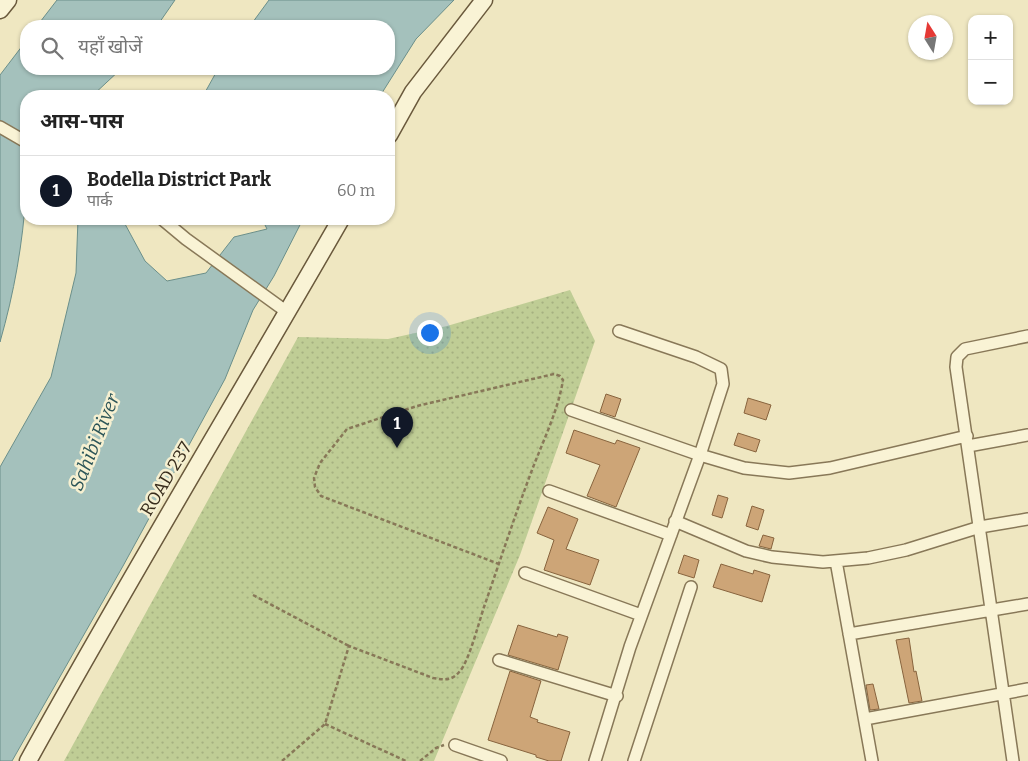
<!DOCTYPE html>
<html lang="hi">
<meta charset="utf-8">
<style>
body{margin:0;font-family:Bitter,"Noto Sans Devanagari",serif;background:#f2f2f2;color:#222}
.controls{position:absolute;right:15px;top:15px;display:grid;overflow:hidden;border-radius:10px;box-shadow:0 1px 4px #0004}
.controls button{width:45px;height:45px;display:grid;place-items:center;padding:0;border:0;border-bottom:1px solid #e0e0e0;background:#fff;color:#222;font:25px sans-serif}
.compass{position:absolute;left:908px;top:15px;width:45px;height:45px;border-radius:50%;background:#fff;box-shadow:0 1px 4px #0004;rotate:349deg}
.you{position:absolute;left:429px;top:332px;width:18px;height:18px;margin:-12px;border:4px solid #fff;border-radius:50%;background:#1a73e8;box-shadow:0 0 0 8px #1a73e833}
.badge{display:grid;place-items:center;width:32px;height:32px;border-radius:50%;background:#111827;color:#fff;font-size:16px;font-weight:700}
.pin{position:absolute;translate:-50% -41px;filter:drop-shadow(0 1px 2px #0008)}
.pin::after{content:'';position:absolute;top:26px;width:18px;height:15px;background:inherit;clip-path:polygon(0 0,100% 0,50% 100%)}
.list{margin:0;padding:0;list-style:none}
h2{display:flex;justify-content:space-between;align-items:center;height:65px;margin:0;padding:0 20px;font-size:21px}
h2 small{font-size:16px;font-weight:400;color:#767676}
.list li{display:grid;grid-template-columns:32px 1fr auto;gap:15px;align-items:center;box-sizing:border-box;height:70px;padding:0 20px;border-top:1px solid #e0e0e0}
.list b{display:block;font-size:19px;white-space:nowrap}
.list p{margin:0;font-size:16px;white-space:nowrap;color:#767676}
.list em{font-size:16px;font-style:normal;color:#767676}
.icon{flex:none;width:28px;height:28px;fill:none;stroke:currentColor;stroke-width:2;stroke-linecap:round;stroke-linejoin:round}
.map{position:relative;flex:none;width:1028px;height:761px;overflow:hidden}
.search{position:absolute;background:#fff;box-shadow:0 1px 4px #0004;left:20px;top:20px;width:375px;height:55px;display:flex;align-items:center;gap:12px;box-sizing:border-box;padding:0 18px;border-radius:20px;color:#767676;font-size:19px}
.panel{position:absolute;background:#fff;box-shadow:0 1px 4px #0004;left:20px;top:90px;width:375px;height:135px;border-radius:20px}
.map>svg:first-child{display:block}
.park{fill:url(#park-dots)}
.water{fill:#a4c1bc;stroke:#6b8f8a}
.building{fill:#cda577;stroke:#88643e}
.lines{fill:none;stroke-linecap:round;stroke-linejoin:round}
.street-casing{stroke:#887858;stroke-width:14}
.secondary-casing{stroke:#6a593c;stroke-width:19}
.path{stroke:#887858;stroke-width:2.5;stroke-dasharray:4 2.5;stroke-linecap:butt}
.street{stroke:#f9f3d5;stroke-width:11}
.secondary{stroke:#f9f3d5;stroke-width:16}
.labels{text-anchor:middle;stroke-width:5;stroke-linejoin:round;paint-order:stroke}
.street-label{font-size:18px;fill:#382d1d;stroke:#f6f0d1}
.water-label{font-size:19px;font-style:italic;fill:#2c5558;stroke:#f6f0d1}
</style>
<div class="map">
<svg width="1028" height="761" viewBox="0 0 1028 761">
<defs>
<pattern id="park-dots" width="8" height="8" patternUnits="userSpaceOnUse" patternTransform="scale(1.25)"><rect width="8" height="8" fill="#bfcd95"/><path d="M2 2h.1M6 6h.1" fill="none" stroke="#a5b080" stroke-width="1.8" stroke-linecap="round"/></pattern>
</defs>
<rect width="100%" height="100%" fill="#efe7c1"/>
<!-- park -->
<path class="park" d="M 570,290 L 595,341 L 520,555 L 434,761 L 64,761 L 298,337 L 388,339 L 447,326 Z"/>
<!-- water -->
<path class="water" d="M 57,0 L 175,0 L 157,26 L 37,26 Z
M 269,0 L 454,0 L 416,39 L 380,96 L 203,96 L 218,69 L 389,69 L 389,26 L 250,26 Z
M 26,41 L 26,69 L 121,69 L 92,96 L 26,96 C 26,128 28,160 26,192 C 23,243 14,293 0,342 L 0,75 Z
M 78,219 L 126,219 L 125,224 L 145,261 L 167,281 L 206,273 L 234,237 L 267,229 L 262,219 L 303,219 L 274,276 L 253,310 L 225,379 L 123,566 L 12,761 L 0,761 L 0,467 L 51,377 L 76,273 Z"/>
<!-- building -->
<path class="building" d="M 606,394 L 621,399 L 615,417 L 600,412 Z
M 748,398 L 771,405 L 766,420 L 744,413 Z
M 574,430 L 615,444 L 617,440 L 640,448 L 616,507 L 587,496 L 600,465 L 566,453 Z
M 738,433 L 760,440 L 756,452 L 734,445 Z
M 718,495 L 728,498 L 722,518 L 712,515 Z
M 752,506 L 764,510 L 758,530 L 746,526 Z
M 548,507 L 578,519 L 566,549 L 599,560 L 590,585 L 544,570 L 554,540 L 537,533 Z
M 763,535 L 774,538 L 771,549 L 759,546 Z
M 684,555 L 699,560 L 694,578 L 678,573 Z
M 721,564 L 753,574 L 754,570 L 770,575 L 762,602 L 713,587 Z
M 518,625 L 557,637 L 558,634 L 568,637 L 558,670 L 508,655 Z
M 909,638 L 914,672 L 916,671 L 922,701 L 909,703 L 896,640 Z
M 510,671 L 541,681 L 530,717 L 538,720 L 537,722 L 570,732 L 561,761 L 549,761 L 536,757 L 536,755 L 488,740 Z
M 873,684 L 879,709 L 870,710 L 866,685 Z"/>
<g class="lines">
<defs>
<path id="street" d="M 0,127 L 26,142
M 162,219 L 186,239 L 287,312
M 571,410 L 700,455 L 744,468 L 789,473 L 830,468 L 967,436
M 968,446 L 1028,435
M 549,491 L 671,535
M 675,521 L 746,551 L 772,557 L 823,562 L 868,558 L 906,550 L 980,527 L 1028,519
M 836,561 L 872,761
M 525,573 L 641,615
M 849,634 L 1028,604
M 499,660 L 617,696
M 865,719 L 1028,689
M 455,745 L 501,761
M 595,761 L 630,647 L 700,455 L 723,384 L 721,369 L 696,357 L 619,331
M 634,761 L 691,587
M 1013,761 L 956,367 L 957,357 L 965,349 L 1028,336"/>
<path id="secondary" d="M 0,10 L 8,0
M 389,135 L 413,92 L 484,0
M 28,761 C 129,578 237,400 341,219"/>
</defs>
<!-- street casing -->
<use href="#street" class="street-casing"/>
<!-- secondary casing -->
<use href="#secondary" class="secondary-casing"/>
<!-- path -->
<path class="path" d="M 253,595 L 349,646
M 325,724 L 406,761
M 282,761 L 325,724 L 349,646 L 433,678 C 445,680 452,681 460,671 C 469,661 479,622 484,607 C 500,561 515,515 532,470 C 543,441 558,411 563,380 L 560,376 L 554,374 L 417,406 L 347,429 L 320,463 L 314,478 L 315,487 L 321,496 L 499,564
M 420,761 L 436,748 L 444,745"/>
<!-- street -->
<use href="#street" class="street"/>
<!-- secondary -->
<use href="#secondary" class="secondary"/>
</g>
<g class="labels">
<!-- street labels -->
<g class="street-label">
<text transform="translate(166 479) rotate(-59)" y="6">ROAD 237</text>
</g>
<!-- water labels -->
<g class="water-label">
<text transform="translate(94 442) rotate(-68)" y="7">Sahibi River</text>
</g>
</g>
</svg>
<div class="controls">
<button>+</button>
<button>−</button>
</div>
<svg class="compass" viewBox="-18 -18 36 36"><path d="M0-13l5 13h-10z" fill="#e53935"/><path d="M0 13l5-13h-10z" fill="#767676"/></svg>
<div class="you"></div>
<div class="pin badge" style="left:397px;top:448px">1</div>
<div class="search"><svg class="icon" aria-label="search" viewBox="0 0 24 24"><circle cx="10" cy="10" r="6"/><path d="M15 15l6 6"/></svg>यहाँ खोजें</div>
<section class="panel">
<h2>आस-पास<small></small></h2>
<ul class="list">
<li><span class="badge">1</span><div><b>Bodella District Park</b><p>पार्क</p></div><em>60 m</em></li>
</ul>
</section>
</div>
